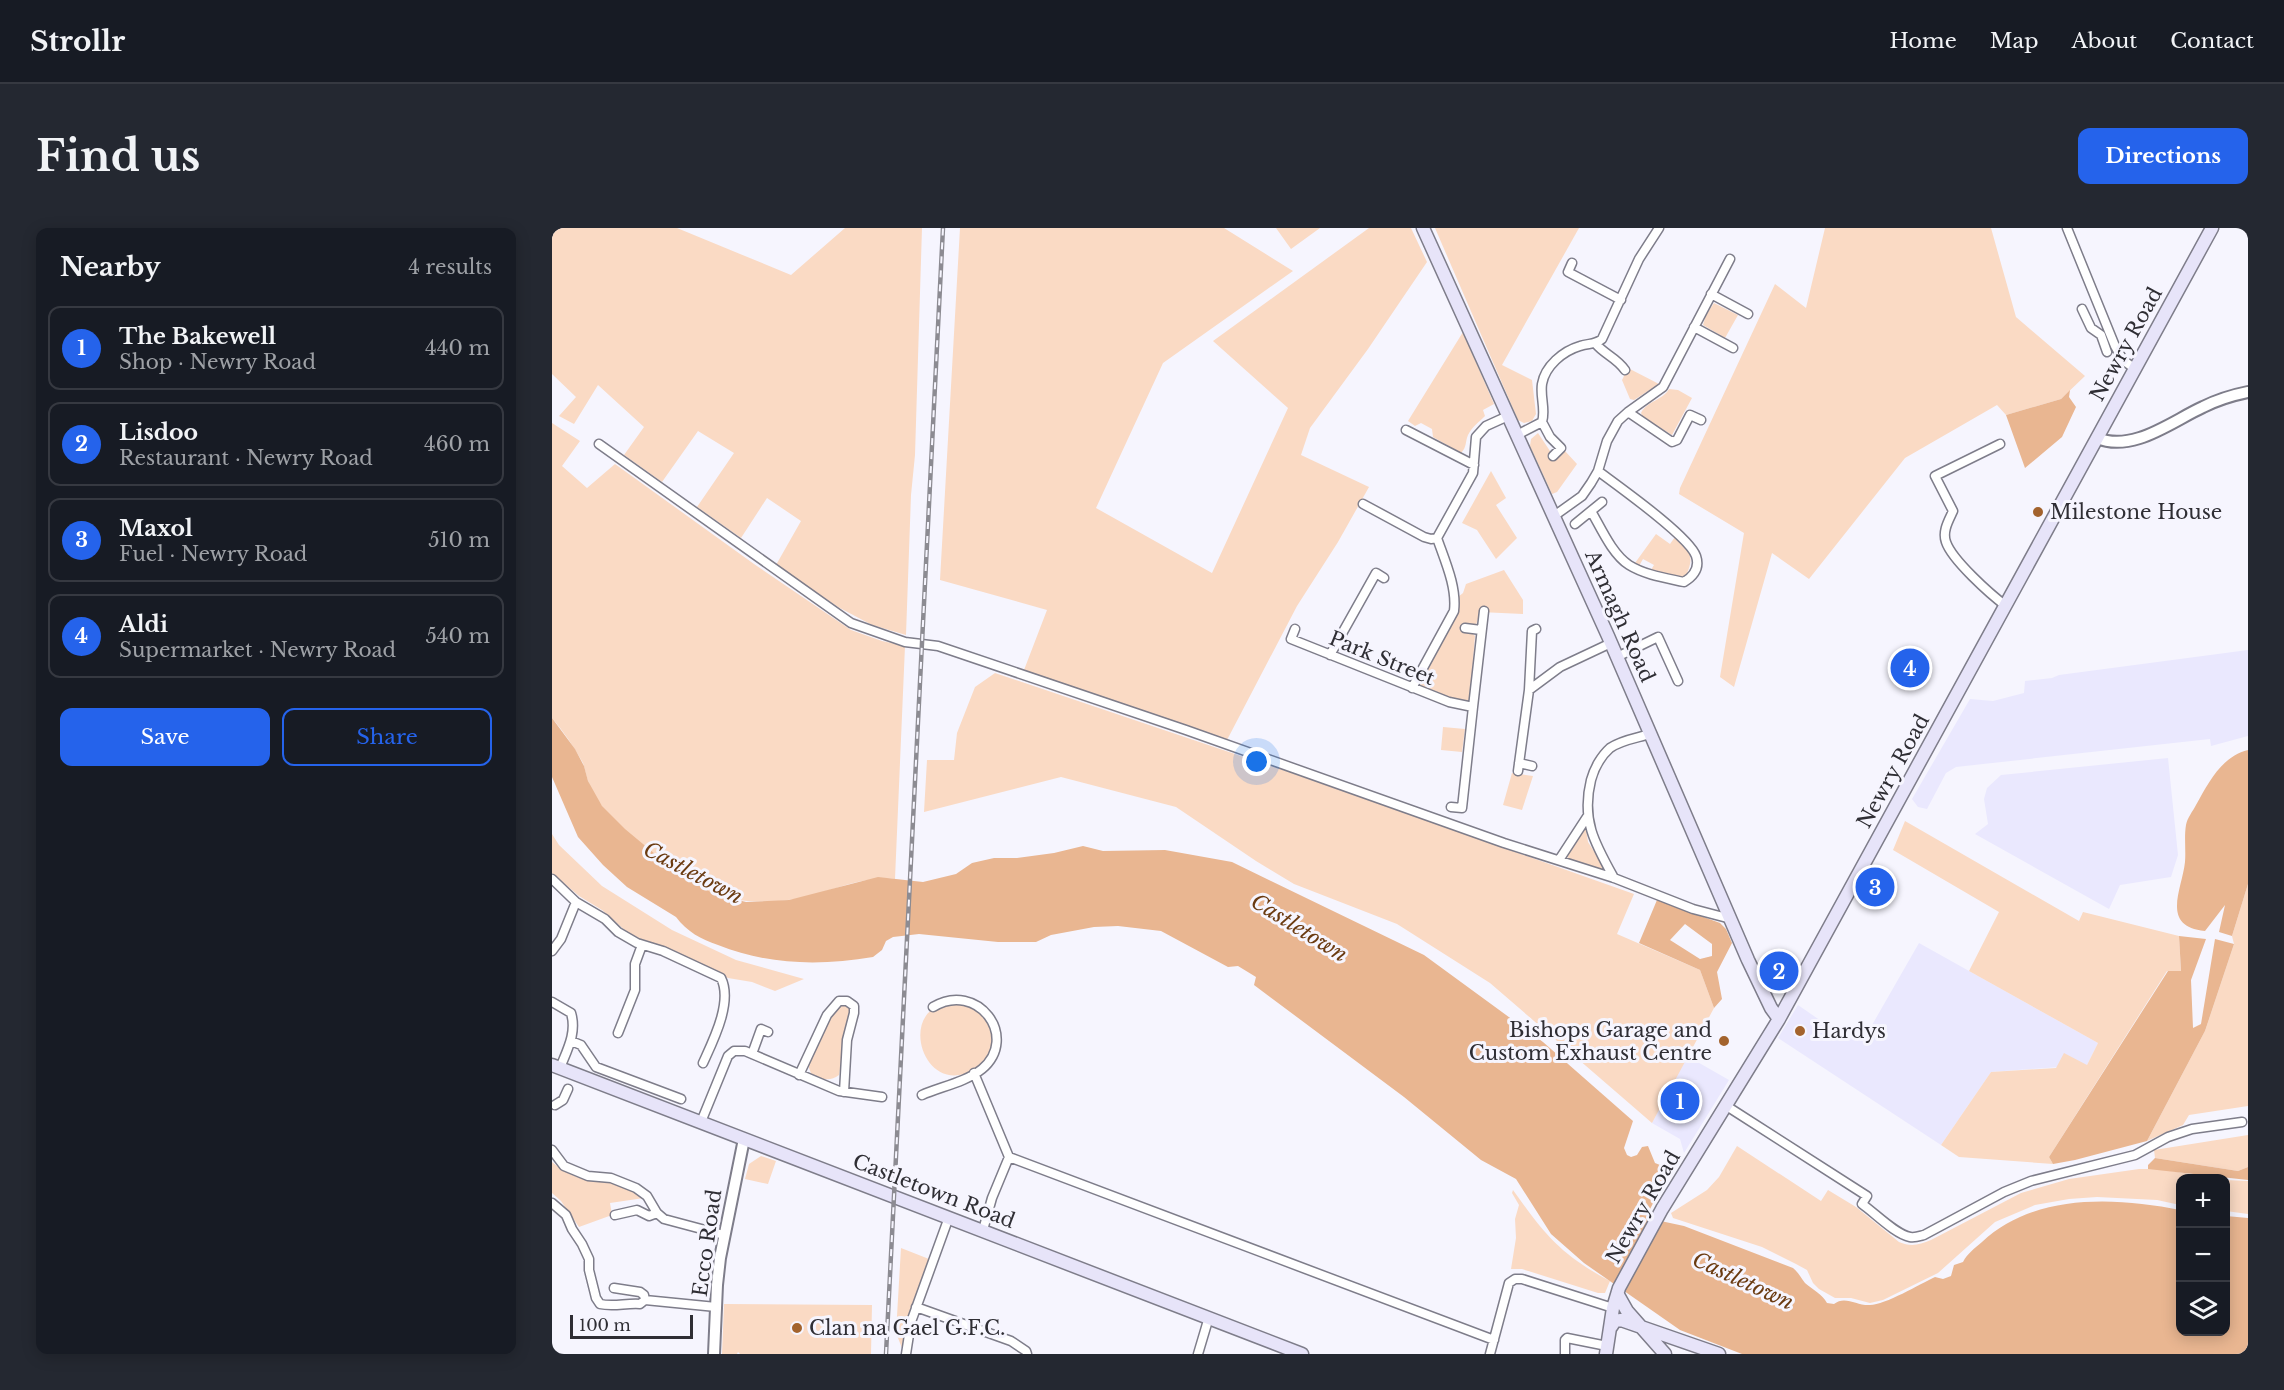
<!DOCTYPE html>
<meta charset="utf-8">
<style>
body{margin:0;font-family:"Libre Baskerville",serif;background:#242831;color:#f1f3f6}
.controls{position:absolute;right:18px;bottom:18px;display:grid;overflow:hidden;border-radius:12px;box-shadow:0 3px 15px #0003}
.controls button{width:54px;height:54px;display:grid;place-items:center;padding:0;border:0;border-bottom:2px solid #363941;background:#171b24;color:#f1f3f6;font:30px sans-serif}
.scale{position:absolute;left:18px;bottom:15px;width:123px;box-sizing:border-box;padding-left:6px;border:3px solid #2f2e34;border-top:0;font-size:16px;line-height:21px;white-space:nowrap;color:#2f2e34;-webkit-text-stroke:4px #f6f5fe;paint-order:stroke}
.you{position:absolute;left:705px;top:534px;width:21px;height:21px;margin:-15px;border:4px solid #fff;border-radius:50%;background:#1a73e8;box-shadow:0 0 0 9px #1a73e833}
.badge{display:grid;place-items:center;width:39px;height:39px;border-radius:50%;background:#2563eb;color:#fff;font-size:20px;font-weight:700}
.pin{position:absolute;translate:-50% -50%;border:3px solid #fff;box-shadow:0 2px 6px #0006}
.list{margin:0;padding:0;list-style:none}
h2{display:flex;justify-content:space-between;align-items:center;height:78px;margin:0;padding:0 24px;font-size:26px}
h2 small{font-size:20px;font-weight:400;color:#9ea1a6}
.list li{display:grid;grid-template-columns:39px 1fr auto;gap:18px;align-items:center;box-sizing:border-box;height:84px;margin:0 12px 12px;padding:0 12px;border:2px solid #363941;border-radius:12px}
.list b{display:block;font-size:22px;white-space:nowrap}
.list p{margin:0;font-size:20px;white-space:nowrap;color:#9ea1a6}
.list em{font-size:20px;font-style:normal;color:#9ea1a6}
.actions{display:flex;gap:12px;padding:18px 24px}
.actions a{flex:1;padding:14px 0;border:2px solid #2563eb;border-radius:12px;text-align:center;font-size:21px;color:#2563eb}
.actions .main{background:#2563eb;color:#fff}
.icon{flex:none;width:33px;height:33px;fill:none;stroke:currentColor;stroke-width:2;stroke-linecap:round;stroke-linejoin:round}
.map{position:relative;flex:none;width:1696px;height:1126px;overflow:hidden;border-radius:12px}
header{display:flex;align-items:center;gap:36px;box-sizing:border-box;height:84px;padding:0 30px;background:#171b24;border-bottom:2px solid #363941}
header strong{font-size:28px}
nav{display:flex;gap:33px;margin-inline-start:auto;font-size:21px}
.intro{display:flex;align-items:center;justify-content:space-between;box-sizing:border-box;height:144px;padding:0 36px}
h1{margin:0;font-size:42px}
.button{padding:15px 27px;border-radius:12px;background:#2563eb;color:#fff;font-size:21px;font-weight:700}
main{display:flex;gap:36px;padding:0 36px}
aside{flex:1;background:#171b24;border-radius:12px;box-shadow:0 3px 15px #0003}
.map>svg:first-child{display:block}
.built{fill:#eae8fe}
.green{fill:#fadac4}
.forest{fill:#e9b691;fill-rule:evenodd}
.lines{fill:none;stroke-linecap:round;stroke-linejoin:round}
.minor-casing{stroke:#7e7d8a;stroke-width:11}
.tertiary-casing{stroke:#7e7d8a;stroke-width:14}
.secondary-casing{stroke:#7e7d8a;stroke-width:15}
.minor{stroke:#fff;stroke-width:8}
.tertiary{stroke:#fff;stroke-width:10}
.secondary{stroke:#e7e4f9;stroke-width:12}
.rail-casing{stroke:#8c8b92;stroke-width:4.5}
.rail{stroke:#f6f5fe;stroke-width:2;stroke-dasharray:7;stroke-linecap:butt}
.poi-dot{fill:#a3632d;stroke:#f6f5fe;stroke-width:2}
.labels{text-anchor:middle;stroke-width:6;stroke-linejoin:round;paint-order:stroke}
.street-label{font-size:20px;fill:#2f2e34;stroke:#f6f5fe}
.poi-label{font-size:20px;fill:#2f2e34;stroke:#f6f5fe;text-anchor:start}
.water-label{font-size:21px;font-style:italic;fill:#6b3b11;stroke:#f6f5fe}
</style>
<header>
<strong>Strollr</strong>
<nav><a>Home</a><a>Map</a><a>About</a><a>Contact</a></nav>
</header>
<div class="intro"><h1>Find us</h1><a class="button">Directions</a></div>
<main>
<aside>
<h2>Nearby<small>4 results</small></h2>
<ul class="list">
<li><span class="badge">1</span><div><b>The Bakewell</b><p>Shop · Newry Road</p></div><em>440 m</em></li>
<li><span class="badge">2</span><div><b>Lisdoo</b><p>Restaurant · Newry Road</p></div><em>460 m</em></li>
<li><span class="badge">3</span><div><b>Maxol</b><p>Fuel · Newry Road</p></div><em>510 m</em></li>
<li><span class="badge">4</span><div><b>Aldi</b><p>Supermarket · Newry Road</p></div><em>540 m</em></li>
</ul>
<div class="actions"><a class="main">Save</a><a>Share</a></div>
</aside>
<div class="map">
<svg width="1696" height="1126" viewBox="0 0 1696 1126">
<rect width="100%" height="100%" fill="#f6f5fe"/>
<!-- built -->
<path class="built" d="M 1696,422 L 1696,508 L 1659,518 L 1658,511 L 1404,539 L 1394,545 L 1375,581 L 1366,579 L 1360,571 L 1418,471 L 1441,473 L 1472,465 L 1473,453 L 1500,450 L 1507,447 Z
M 1616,530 L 1626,627 L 1619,649 L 1568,657 L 1557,681 L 1423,606 L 1436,596 L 1432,571 L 1435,560 L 1449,547 Z
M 1367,715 L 1546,815 L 1535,837 L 1439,844 L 1389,917 L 1226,810 L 1246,777 L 1272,795 L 1312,811 Z
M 1135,828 L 1177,852 L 1132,925 L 1128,911 L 1100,895 Z"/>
<!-- green -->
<path class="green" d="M 0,0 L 125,0 L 239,47 L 293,0 L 370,0 L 363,227 L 359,267 L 354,407 L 320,397 L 286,379 L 224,337 L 249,293 L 215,270 L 189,310 L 145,279 L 182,225 L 146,203 L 110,254 L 72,227 L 92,199 L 46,157 L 22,196 L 7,188 L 24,169 L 0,146 Z
M 408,0 L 672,0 L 741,43 L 611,135 L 544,280 L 660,345 L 736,180 L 661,113 L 817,0 L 859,0 L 875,34 L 816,121 L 758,200 L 749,227 L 817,259 L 786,314 L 745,378 L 675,512 L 472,442 L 495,382 L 388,352 Z
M 724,0 L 768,0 L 739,21 Z
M 883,0 L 1027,0 L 950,137 L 980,152 L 984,186 L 980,193 L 972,195 L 966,192 Z
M 1273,0 L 1439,0 L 1464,89 L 1533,148 L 1509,171 L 1454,187 L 1445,177 L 1353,230 L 1257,351 L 1220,325 L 1182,459 L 1168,449 L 1192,305 L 1127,266 L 1128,260 L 1223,56 L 1254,80 Z
M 1162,75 L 1186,87 L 1173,110 L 1151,97 L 1154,87 Z
M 911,104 L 942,176 L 931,182 L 933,188 C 927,194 920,199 916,207 C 913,214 915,219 909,225 L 881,209 L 880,201 L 869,195 L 863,198 L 856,193 Z
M 1076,140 L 1107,156 L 1082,172 L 1078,171 L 1070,152 Z
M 1117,161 L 1126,162 L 1140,170 L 1120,207 L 1091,189 L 1089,185 C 1095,173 1111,172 1117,161 Z
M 0,195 L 28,213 L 10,238 L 35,260 L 63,236 L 202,336 L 299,402 L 330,413 L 353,418 L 343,651 C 306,647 272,668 236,672 C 212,675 187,674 164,667 C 135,657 66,602 49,577 C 44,570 39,561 36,553 C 34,547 33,541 31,535 C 22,519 12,504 0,490 Z
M 986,205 L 1004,232 L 1013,223 L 1025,236 L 1005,264 L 1000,266 L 978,218 L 979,211 Z
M 939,243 L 954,270 L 944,277 L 965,310 L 944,331 L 925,302 L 910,295 Z
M 1104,306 L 1118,316 L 1123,309 C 1138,324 1143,327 1134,348 L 1126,350 L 1099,342 L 1102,337 L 1091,331 L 1087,338 L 1083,335 Z
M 952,342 L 971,372 L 971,386 L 928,384 L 924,397 L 913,397 L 912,404 L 921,406 L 923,408 L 918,470 L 915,474 L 910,475 L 870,459 L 868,456 L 869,451 L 906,384 L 906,369 L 911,365 L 914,356 Z
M 443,445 L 751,549 L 1082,666 L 1065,706 L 1148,742 L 1162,780 L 1100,895 L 938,755 L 845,696 L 742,656 L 704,633 L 624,579 L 509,549 L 372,584 L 375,532 L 402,532 L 405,505 L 423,459 Z
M 891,499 L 913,501 L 910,524 L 889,522 Z
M 960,545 L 981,548 L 970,582 L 951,577 Z
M 1353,593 L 1527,693 L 1531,684 L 1627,708 L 1629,744 L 1615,743 L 1497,929 L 1501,936 L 1407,929 L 1389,917 L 1439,844 L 1504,840 L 1512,825 L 1535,837 L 1546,815 L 1417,743 L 1447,684 L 1341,622 Z
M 1031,601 L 1034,601 L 1036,614 L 1052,639 L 1050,643 L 1016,631 L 1015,627 Z
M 0,606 L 7,617 L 50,658 L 120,702 L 184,732 L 252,751 L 223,763 L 200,754 L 176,750 L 76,705 L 50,682 L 27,668 L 0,645 Z
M 1696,656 L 1696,878 L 1637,887 L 1631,897 L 1595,913 L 1653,803 L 1682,716 L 1680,708 Z
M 417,775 L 439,796 C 441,814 441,829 424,840 C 376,872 346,791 389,777 C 397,774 408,776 417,775 Z
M 288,776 L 297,778 L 299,786 L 287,847 C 278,854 271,851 260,848 L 257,840 L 257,834 L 283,780 Z
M 1696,907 L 1696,939 L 1686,943 L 1603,930 L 1602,922 Z
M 1185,918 L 1269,973 L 1276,962 L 1304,979 L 1347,1014 C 1359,1019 1367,1017 1379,1012 L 1469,965 L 1517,951 L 1587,941 L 1606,941 L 1665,950 L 1628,950 L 1628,977 L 1605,972 L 1545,969 L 1517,971 L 1483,977 L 1443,994 L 1386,1045 L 1331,1072 L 1318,1075 L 1299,1070 L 1283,1070 L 1267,1061 L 1261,1055 L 1255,1042 L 1244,1036 L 1210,1019 L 1121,990 L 1119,985 L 1155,962 L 1167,949 Z
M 209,928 L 224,933 L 216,956 L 193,951 L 197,936 Z
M 0,934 C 9,942 26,951 38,953 C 47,954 54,951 62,954 C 74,957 83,963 92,970 L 58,975 L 60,987 L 27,999 L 9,973 L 0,965 Z
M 1674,952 L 1696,953 L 1696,986 L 1674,983 Z
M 961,962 C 993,1007 1009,1027 1058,1053 L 1053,1065 L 1046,1065 L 970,1041 L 959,1041 L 964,1010 L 963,991 L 967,977 L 960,965 Z
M 349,1020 L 377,1031 L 353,1100 L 350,1120 L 344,1105 Z
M 172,1076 L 320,1077 L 319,1126 L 188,1126 L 186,1124 L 185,1126 L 170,1126 Z"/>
<!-- forest -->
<path class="forest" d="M 1518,162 L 1517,169 L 1524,179 L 1510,209 L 1473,240 L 1454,187 L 1509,171 Z
M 0,490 L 23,521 L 32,538 L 36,553 L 50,578 L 73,601 L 109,631 L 136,651 L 162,666 L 194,674 L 237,672 L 326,649 L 371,654 L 404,646 L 420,635 L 442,630 L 465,630 L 502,625 L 531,618 L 551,623 L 613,622 L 680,634 L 872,727 L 991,814 L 1081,893 L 1072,920 L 1075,927 L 1079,929 L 1085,927 L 1090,919 L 1096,918 L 1103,935 L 1108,937 L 1114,950 L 1096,985 L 1104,992 L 1132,998 L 1241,1040 C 1247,1045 1249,1050 1253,1055 C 1261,1062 1270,1066 1275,1075 L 1282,1076 C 1293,1067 1305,1078 1318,1077 C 1333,1077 1368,1056 1383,1049 L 1391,1051 L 1399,1048 L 1402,1037 L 1411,1034 C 1415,1026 1423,1020 1430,1014 C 1482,965 1563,969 1628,982 L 1628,1104 L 1674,1104 L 1674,988 L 1696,990 L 1696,1126 L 1190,1126 L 1128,1102 L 1032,1035 L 999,1006 L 964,951 L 929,932 L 852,869 L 702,757 L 704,749 L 686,738 L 676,739 L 609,703 L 566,698 L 542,699 L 499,707 L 484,714 L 446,714 L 367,706 L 341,709 L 334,713 L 330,722 L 321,729 C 268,738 216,737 166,717 C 149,711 135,704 124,689 L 75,659 L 51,637 L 26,609 L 0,549 Z
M 1696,522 L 1696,656 L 1680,708 L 1667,704 L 1673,677 L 1653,703 C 1608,698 1630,662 1633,634 C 1634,622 1632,609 1634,597 C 1635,590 1641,583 1644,577 C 1657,554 1669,529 1696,522 Z
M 1105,672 L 1168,695 L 1174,701 L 1180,715 L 1165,744 L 1170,771 L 1162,780 L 1148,742 L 1087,715 ZM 1133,696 L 1160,716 L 1160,728 L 1148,731 L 1118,712 Z
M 1627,708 L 1654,711 L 1639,752 L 1641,800 L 1649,796 L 1663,711 L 1682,716 L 1653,803 L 1595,913 L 1523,932 L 1501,936 L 1497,929 L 1616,743 L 1629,743 Z
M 1603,930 L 1686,943 L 1696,939 L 1696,952 L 1596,941 L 1596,937 Z"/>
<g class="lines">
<defs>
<path id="minor" d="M 1515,0 L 1563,118 L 1571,132 L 1583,141
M 1020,35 L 1016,44 L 1069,72
M 1159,66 L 1196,86
M 1530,81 L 1539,100 L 1549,107 L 1555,124
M 1142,99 L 1181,120
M 1044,116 C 1052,126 1065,130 1073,142
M 1076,184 L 1120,214 L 1125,212 L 1138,187 L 1149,192
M 990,194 L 998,209 L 1009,220 L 1001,228
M 854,202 L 922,237
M 965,207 L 990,194 C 994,182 988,169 990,156 C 993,138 1011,123 1028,118 C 1037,115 1043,117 1050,111 L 1087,31 L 1107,0
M 47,216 L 299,395 L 353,414 L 386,418 L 634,502 L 952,615 L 1062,650 L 1141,681 L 1179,691
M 1448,216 L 1383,248 L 1401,283 C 1397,292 1390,303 1394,314 C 1400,332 1438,366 1454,378
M 811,276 L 872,309 L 879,311 L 885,310 L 921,245 L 924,209 L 934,198 L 956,188
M 1039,283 C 1049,300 1060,326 1077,337 C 1093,347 1114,350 1132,354 C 1142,348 1148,340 1144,328 C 1137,308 1066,258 1046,243
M 1002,288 L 1030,268 L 1039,255 L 1046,243 L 1055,213 L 1066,193 L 1076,184 L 1111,159 L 1178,31
M 1023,296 L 1050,274
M 913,400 L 929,402
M 743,401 L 739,411 L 897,474 L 921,479 L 910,580 L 899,579
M 778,427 L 824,345 L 832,350
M 1065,429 L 1106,409 L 1126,453
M 860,460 L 902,383 C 905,359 893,333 885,310
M 977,462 L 980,403 L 984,401
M 921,479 L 932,383
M 967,535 L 980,538
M 966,543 L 977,462 L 1008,439 L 1059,415
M 1007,632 L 1035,589
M 1062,650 C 1043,616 1029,592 1039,552 C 1042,541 1049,528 1058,520 C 1069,512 1085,510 1098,506
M 0,651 L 24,674 L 53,691 L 66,704 L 85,715 L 111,723 L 169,750 C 181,774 161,813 151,835
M 0,723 L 9,711 L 24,674
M 0,774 L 19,785 C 25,805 15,822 8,840
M 66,805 L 83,762 L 83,736 L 90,717
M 19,813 L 29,817 L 44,839 L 129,871
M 200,826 L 209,801 L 216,804
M 422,845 L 457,929 L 440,970 L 431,1002
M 247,847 L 275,787 L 287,773 L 295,773 L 302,778 L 302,785 L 295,812 L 292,864
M 370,867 C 388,859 414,854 430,841 C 468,809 425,752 381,779
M 3,877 L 11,872 L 16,861
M 1173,877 L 1315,968 L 1310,976 C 1323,985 1343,1006 1358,1009 C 1363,1010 1368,1008 1372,1007 L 1452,964 L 1479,953 L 1583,927 L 1616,909 L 1640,901 L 1690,894
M 149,894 L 176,828 L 182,823 L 193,823 L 287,863 L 330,869
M 0,922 L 12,938 L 36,948 L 59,950 L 84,960 L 95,968 L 105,985 L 112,991 L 172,1007
M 457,929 L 942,1112
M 0,975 L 14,987 L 20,1001 L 30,1016 L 37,1031 L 37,1042 L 44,1070 L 48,1076 C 61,1079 74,1075 88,1076 L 93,1072 L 92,1067 L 88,1064 L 62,1060
M 63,987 L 85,982 L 97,988 L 105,985
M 93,1072 L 164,1079
M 364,1079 L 459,1113 L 474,1123 L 475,1126
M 354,1126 L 359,1094 L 397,989
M 646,1126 L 657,1089
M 938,1126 L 957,1055 L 963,1051 L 970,1051 L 1061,1080
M 1013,1126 L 1013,1112 L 1015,1110 L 1055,1118"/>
<path id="tertiary" d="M 1545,210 C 1581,225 1620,193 1651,179 C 1665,172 1681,167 1696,164
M 162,1126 L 165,1057 L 168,1030 L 192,911"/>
<path id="secondary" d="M 871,0 L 1056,408 L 1196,732 L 1219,780 L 1227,791
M 0,837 L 750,1126
M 1066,1067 L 1075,1083 L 1113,1126
M 1059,1099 L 1063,1093 L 1069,1092 L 1167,1126
M 1054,1126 L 1061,1080 L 1067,1060 L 1110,981 L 1227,791 L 1660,0"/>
</defs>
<!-- minor casing -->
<use href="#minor" class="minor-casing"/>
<!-- tertiary casing -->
<use href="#tertiary" class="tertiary-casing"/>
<!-- secondary casing -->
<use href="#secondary" class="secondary-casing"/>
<!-- minor -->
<use href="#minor" class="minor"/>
<!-- tertiary -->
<use href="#tertiary" class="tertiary"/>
<!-- secondary -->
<use href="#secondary" class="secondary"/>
<defs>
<path id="rail" d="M 334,1126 L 391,0"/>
</defs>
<!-- rail casing -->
<use href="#rail" class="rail-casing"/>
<!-- rail -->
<use href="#rail" class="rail"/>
</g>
<!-- markers -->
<g class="poi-dot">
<circle cx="1486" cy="284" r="6"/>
<circle cx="1248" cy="803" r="6"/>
<circle cx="1172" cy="813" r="6"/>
<circle cx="245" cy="1100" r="6"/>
</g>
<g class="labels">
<!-- street labels -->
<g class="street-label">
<text transform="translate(1574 116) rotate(-61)" y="7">Newry Road</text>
<text transform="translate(1068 388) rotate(66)" y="7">Armagh Road</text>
<text transform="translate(830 430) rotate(22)" y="7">Park Street</text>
<text transform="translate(1341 543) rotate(-61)" y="7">Newry Road</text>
<text transform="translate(382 963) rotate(21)" y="7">Castletown Road</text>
<text transform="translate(1091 979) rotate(-60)" y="7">Newry Road</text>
<text transform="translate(155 1015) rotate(-82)" y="7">Ecco Road</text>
</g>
<!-- poi labels -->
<g class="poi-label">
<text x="1498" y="291">Milestone House</text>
<text x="1160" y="809" text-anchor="end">Bishops Garage and<tspan x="1160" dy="23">Custom Exhaust Centre</tspan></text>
<text x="1260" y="810">Hardys</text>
<text x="257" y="1107">Clan na Gael G.F.C.</text>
</g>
<!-- water labels -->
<g class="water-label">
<text transform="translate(141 645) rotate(28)" y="7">Castletown</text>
<text transform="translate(747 700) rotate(32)" y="7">Castletown</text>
<text transform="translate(1191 1053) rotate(25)" y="7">Castletown</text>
</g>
</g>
</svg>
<div class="controls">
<button>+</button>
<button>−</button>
<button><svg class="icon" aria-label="layers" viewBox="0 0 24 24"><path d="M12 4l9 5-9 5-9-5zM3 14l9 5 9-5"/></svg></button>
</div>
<div class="scale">100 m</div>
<div class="you"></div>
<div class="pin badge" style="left:1128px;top:873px">1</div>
<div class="pin badge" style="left:1227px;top:743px">2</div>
<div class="pin badge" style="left:1323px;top:659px">3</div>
<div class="pin badge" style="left:1358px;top:440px">4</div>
</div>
</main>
